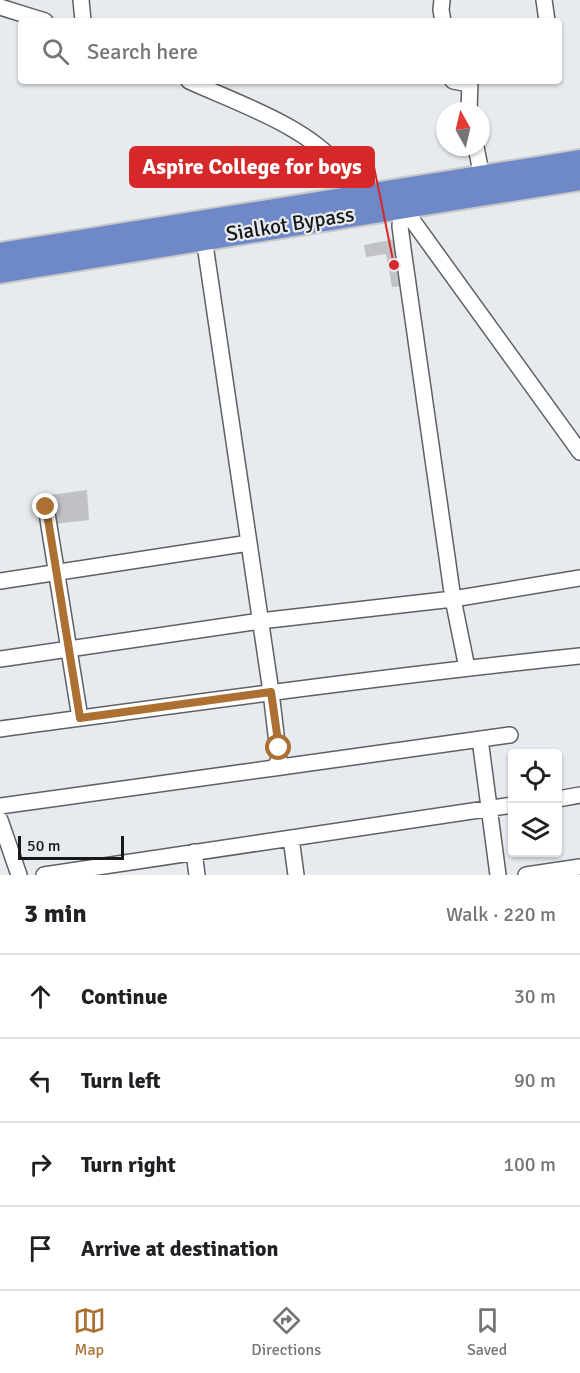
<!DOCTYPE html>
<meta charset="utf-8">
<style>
body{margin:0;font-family:Signika,sans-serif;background:#f2f2f2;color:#202124}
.controls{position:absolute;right:18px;bottom:18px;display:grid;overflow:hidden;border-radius:6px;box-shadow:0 2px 4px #0004}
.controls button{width:54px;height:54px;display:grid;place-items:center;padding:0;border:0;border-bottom:2px solid #e0e0e0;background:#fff;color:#202124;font:30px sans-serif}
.compass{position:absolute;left:436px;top:102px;width:54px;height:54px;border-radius:50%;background:#fff;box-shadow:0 2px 4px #0004;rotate:352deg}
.scale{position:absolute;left:18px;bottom:15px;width:106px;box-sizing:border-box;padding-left:6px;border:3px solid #17181a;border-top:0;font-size:16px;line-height:21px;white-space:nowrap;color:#17181a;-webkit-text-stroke:4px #e7eaee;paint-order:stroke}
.stop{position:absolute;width:18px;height:18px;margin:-14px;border:4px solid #ac7033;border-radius:50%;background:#fff}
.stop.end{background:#ac7033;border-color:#fff;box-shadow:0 2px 6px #0008}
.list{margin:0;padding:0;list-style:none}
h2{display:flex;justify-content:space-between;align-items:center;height:78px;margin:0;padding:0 24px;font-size:26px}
h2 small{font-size:20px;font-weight:400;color:#757577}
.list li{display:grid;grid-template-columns:39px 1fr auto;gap:18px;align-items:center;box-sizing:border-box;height:84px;padding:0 24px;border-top:2px solid #e0e0e0}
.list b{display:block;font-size:22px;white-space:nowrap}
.list em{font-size:20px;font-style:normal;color:#757577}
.icon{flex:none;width:33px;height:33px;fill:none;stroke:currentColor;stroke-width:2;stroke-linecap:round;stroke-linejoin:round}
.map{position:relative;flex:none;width:580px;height:875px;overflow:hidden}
.search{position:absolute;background:#fff;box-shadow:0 2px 4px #0004;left:18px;right:18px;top:18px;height:66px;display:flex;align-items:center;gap:15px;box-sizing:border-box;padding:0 21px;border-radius:6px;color:#757577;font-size:22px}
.sheet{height:414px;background:#fff}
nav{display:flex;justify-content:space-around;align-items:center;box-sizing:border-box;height:84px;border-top:2px solid #e0e0e0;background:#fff;font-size:16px;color:#757577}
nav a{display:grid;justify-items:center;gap:3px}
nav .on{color:#ac7033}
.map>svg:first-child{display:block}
.building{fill:#c0c2c6}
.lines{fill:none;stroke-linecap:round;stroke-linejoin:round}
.minor-casing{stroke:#5e6064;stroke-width:18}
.highway-casing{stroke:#c7c8c8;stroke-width:26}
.minor{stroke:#fff;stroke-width:15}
.highway{stroke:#6f89c8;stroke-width:22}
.route{stroke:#ac7033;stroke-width:8}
.labels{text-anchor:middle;stroke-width:4.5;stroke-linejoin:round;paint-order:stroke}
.street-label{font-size:21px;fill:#17181a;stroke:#e7eaee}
.leader{fill:none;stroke:#d62828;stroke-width:2}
.callout-dot{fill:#d62828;stroke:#e7eaee;stroke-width:2}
.callout{fill:#d62828;stroke:#d62828;stroke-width:2}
.callout-label{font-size:22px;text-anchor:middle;font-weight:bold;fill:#fff}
</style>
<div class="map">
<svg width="580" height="875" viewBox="0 0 580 875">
<rect width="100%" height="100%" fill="#e7eaee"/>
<!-- building -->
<path class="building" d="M 395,239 L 404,286 L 392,287 L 386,254 L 366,257 L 364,245 Z
M 87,490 L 89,520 L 55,524 L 50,495 Z"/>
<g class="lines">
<defs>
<path id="minor" d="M 81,0 L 83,21
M 442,0 L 441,10 L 443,21
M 544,0 L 547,21
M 0,7 L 45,21
M 189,81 C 235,102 309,127 340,168 C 346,176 348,189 351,198
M 453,81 L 464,83 L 470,81
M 469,111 L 470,81
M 476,147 L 482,177
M 402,206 L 400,226 L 403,249 L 453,599 L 467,668
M 402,206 L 580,452
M 46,507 L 80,718
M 0,581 L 249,543
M 0,659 L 260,621 L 453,599 L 580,578
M 0,729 C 193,703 386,676 580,656
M 480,739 L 498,875
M 274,768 L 510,735
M 558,799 L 580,795
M 0,806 L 274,768 L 279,760 L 271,692 L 204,238
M 0,820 L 19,875
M 291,838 L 296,875
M 194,852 L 197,875
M 44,875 L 512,805
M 526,875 L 580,867"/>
<path id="highway" d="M 0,254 L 580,161
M 0,272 L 580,179"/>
</defs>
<!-- minor casing -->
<use href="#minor" class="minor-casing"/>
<!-- highway casing -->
<use href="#highway" class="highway-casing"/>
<!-- minor -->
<use href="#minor" class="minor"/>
<!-- highway -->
<use href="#highway" class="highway"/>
</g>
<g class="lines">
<!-- route -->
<path class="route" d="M 46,507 L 80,718 L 271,692 L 279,748"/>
</g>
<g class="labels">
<!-- street labels -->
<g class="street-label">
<text transform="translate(290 224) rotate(-9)" y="7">Sialkot Bypass</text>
</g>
</g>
<!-- callouts -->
<path class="leader" d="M394 265L374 167"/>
<circle class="callout-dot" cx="394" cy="265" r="6"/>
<rect class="callout" x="130" y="147" width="244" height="40" rx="6"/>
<g class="callout-label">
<text x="252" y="174">Aspire College for boys</text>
</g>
</svg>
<div class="controls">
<button><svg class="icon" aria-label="locate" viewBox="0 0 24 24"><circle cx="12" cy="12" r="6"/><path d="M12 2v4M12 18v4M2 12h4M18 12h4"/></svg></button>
<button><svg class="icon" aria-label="layers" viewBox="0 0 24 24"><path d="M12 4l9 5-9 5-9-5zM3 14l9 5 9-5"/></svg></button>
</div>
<svg class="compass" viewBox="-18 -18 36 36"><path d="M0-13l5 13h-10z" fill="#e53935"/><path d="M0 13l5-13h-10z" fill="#757577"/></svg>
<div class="scale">50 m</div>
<div class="stop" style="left:279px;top:748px"></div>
<div class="stop end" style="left:46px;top:507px"></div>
<div class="search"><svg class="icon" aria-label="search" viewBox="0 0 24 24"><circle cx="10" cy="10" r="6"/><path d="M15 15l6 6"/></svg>Search here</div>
</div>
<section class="sheet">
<h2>3 min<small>Walk · 220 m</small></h2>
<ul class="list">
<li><svg class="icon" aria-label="ahead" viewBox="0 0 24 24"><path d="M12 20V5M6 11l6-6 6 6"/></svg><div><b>Continue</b></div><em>30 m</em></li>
<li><svg class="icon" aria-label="left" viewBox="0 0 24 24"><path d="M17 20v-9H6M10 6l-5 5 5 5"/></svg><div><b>Turn left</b></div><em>90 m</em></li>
<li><svg class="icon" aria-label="right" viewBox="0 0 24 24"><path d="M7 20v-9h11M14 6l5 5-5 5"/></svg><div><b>Turn right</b></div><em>100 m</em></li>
<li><svg class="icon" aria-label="arrive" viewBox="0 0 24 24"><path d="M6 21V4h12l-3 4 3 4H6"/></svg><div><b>Arrive at destination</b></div></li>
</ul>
</section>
<nav>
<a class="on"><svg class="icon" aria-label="map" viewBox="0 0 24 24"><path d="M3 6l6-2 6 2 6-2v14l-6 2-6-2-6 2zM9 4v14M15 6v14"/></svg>Map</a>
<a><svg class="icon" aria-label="directions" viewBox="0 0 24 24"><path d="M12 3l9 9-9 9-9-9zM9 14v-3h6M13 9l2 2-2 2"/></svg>Directions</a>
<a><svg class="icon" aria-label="saved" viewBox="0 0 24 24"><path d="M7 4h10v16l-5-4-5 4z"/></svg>Saved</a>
</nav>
